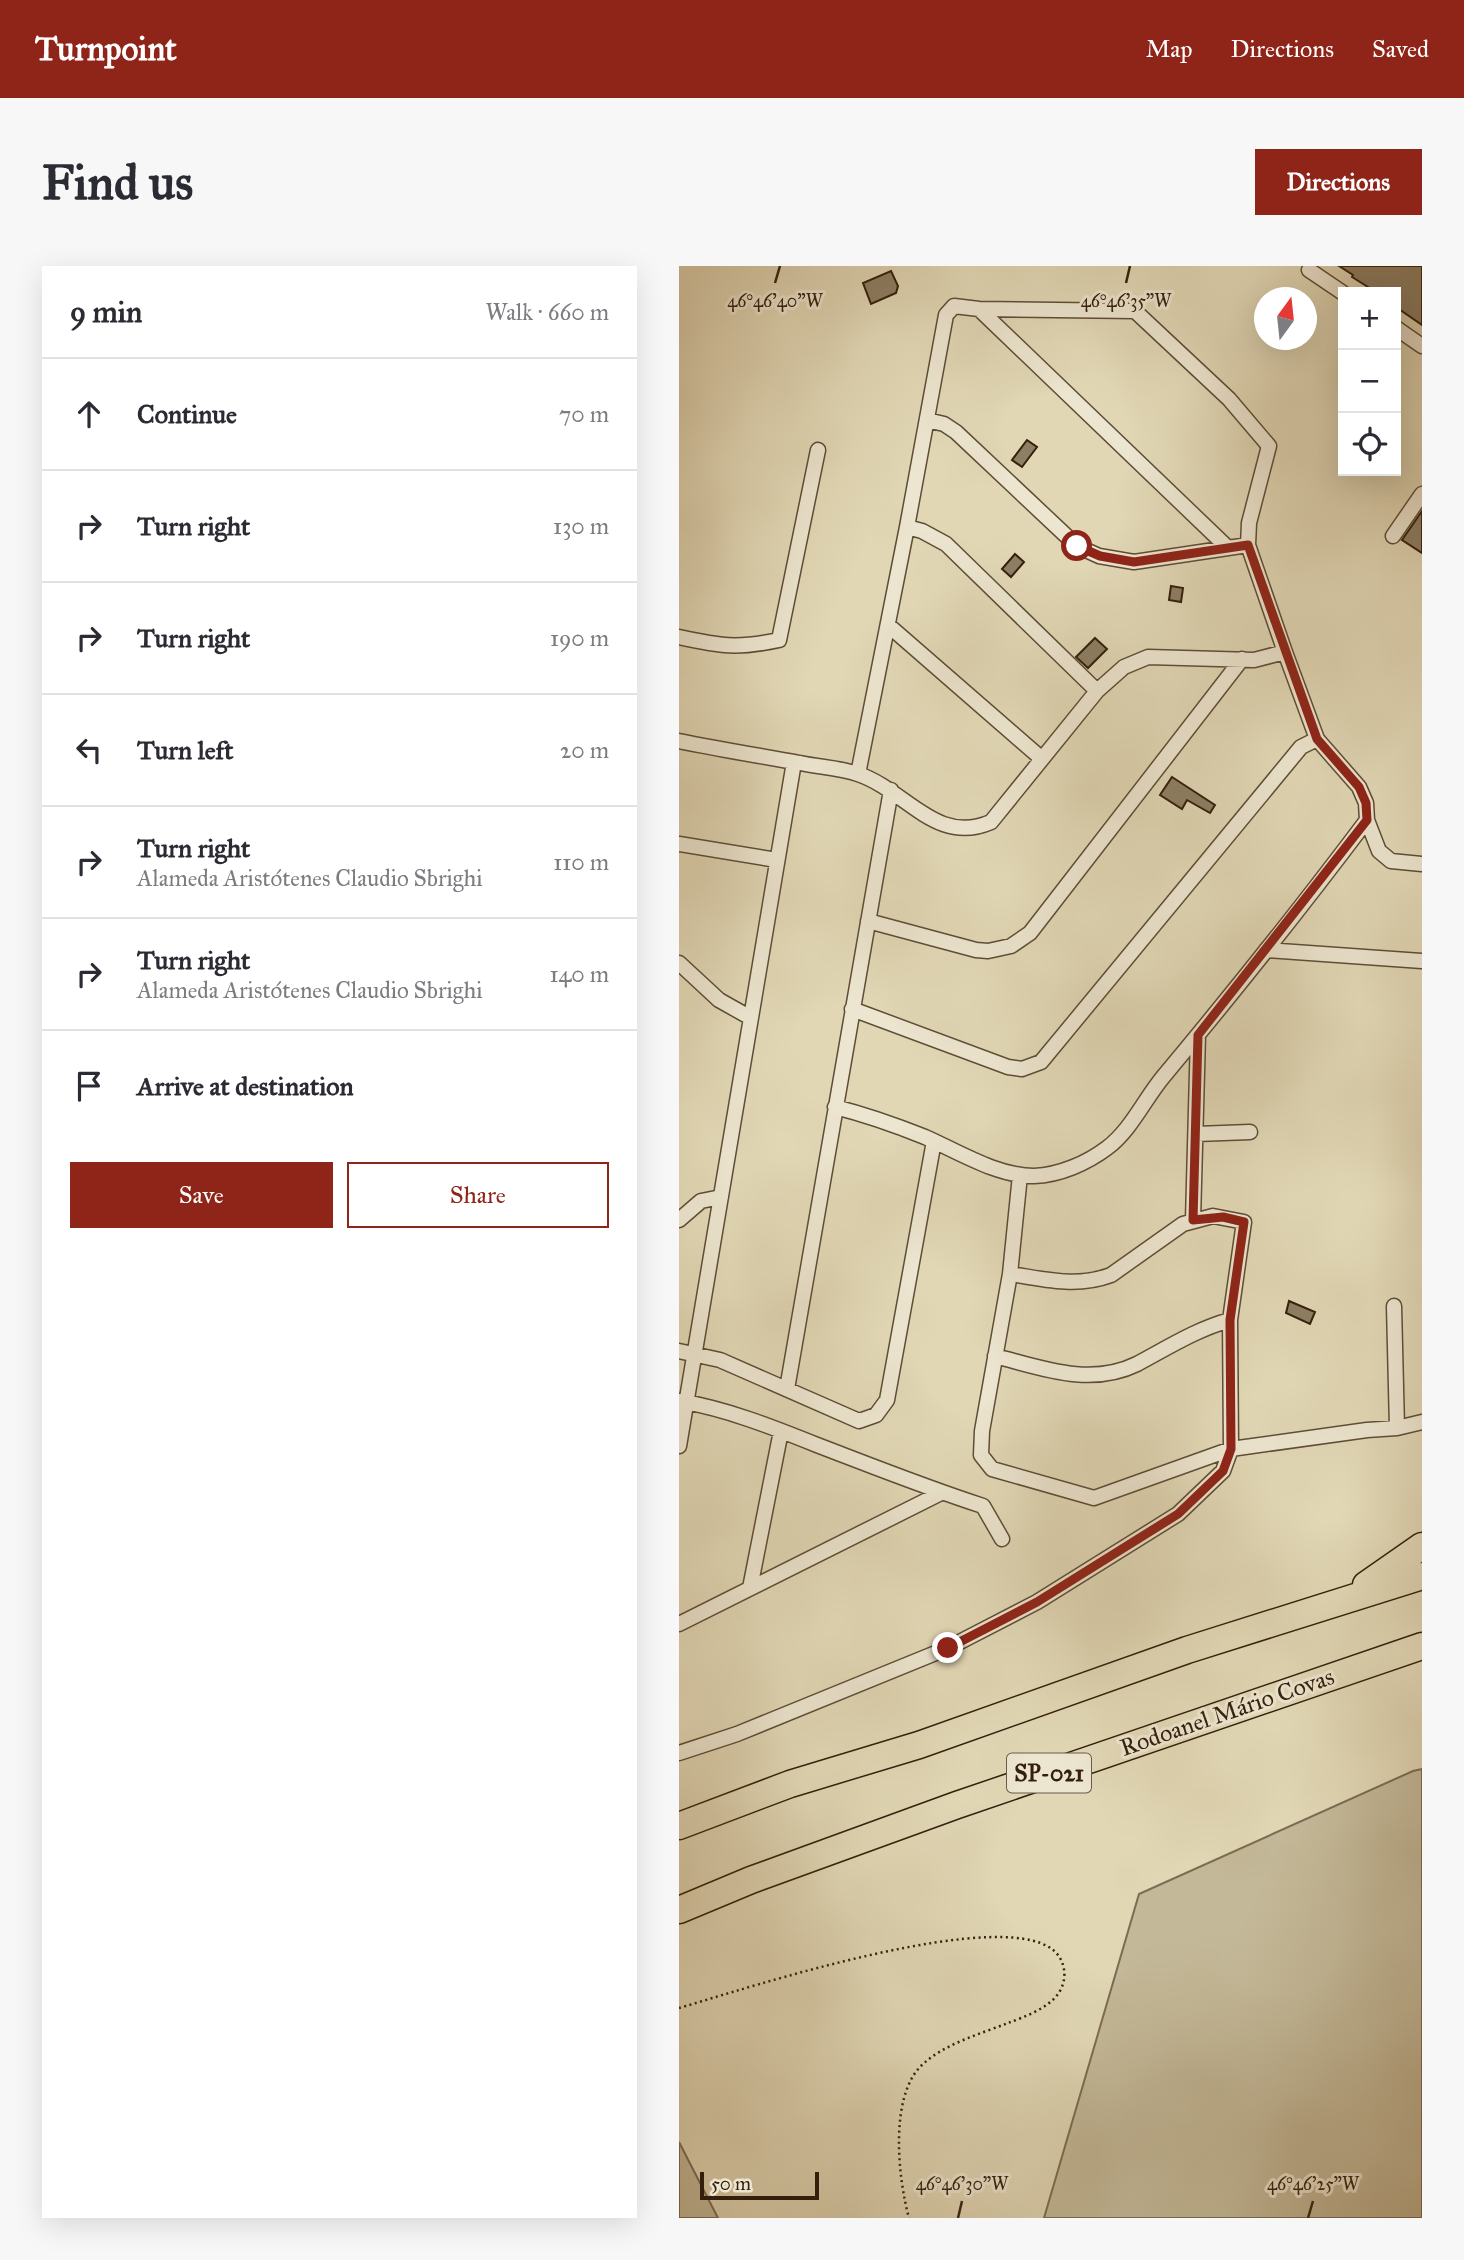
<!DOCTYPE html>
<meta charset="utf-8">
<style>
body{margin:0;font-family:"IM FELL Great Primer",serif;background:#f7f7f7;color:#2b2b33}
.controls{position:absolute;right:21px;top:21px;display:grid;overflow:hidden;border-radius:0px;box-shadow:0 7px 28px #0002}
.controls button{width:63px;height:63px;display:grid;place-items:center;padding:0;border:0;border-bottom:2px solid #e1e1e2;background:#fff;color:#2b2b33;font:35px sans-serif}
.compass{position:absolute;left:575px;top:21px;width:63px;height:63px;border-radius:50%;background:#fff;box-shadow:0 7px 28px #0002;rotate:15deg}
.scale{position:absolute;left:21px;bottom:18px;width:119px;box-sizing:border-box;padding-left:7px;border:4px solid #331f0c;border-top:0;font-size:19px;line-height:24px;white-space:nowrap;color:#331f0c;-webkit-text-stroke:5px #ece5cf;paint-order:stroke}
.stop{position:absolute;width:21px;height:21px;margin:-16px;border:5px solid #8f2418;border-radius:50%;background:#fff}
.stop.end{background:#8f2418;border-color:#fff;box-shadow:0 2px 7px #0008}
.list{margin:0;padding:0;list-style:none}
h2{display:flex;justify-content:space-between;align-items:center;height:91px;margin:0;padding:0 28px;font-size:30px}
h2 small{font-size:23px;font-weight:400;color:#7c7c81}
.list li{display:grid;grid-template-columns:46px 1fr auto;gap:21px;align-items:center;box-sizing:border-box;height:112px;padding:0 28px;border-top:2px solid #e1e1e2}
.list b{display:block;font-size:26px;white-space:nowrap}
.list p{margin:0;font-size:23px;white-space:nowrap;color:#7c7c81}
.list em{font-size:23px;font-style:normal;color:#7c7c81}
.actions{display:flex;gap:14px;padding:21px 28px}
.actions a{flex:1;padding:16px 0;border:2px solid #8f2418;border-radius:0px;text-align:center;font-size:24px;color:#8f2418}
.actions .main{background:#8f2418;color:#fff}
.icon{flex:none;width:38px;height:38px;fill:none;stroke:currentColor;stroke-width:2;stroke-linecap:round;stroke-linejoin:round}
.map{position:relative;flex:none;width:743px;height:1952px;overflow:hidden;border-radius:0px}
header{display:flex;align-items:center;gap:42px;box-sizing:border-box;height:98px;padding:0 35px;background:#8f2418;color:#fff}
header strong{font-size:33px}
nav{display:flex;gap:38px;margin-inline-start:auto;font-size:24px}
.intro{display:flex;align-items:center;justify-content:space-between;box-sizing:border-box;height:168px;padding:0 42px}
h1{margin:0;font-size:49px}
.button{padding:18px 32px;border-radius:0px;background:#8f2418;color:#fff;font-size:24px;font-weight:700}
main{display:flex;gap:42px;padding:0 42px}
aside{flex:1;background:#fff;border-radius:0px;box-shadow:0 7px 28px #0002}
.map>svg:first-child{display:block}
.green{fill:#c3b898;stroke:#7b6c52;stroke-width:2}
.building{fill:#8d7f64;stroke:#331f0c;stroke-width:2}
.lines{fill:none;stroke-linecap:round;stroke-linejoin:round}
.street-casing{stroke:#5e4d36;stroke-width:17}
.highway-casing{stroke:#331f0c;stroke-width:29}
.path{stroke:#331f0c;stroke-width:2.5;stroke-dasharray:2 3.5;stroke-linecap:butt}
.street{stroke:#ece5cf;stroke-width:14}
.highway{stroke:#e1d7b5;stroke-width:26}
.route{stroke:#8f2418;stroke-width:9}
.ticks{fill:none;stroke:#331f0c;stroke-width:2.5}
.labels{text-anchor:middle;stroke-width:6;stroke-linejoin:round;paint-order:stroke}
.shield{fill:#ece5cf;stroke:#6a5a46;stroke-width:2}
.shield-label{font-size:23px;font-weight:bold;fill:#331f0c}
.street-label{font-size:24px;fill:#331f0c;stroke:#ece5cf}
.ticks-label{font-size:18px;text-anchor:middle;fill:#331f0c;stroke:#ece5cf;stroke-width:6;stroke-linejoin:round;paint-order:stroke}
</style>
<header>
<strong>Turnpoint</strong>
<nav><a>Map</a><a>Directions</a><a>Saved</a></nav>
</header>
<div class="intro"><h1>Find us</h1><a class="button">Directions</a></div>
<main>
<aside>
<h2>9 min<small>Walk · 660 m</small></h2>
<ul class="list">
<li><svg class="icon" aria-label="ahead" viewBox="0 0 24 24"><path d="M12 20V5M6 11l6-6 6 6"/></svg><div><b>Continue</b></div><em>70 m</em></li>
<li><svg class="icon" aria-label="right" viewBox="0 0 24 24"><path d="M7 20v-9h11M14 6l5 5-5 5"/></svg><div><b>Turn right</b></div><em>130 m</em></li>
<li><svg class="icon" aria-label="right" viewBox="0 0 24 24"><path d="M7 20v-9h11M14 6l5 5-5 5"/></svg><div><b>Turn right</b></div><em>190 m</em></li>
<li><svg class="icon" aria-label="left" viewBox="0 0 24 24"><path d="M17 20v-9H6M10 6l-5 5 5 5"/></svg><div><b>Turn left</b></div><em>20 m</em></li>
<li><svg class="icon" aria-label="right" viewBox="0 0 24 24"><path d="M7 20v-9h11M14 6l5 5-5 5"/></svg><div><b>Turn right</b><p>Alameda Aristótenes Claudio Sbrighi</p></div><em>110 m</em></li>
<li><svg class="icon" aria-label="right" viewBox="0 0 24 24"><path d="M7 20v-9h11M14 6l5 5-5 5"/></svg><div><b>Turn right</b><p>Alameda Aristótenes Claudio Sbrighi</p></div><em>140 m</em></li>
<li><svg class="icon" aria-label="arrive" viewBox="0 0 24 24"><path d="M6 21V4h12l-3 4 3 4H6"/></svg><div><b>Arrive at destination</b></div></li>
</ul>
<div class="actions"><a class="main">Save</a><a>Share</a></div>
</aside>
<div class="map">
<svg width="743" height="1952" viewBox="0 0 743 1952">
<rect width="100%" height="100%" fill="#e1d7b5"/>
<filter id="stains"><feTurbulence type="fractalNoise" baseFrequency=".00286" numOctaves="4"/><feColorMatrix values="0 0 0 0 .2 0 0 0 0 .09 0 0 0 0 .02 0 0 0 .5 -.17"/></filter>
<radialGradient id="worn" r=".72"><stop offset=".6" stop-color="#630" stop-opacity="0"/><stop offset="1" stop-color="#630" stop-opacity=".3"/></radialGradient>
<!-- green -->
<path class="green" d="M 743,1503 L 743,1952 L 365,1952 L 460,1628 L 734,1505 Z
M 0,1876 L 39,1952 L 0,1952 Z"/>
<!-- building -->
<path class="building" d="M 660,0 L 743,0 L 743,59 L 717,41 L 717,26 L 697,26 L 673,11 L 674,9 Z
M 212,5 L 219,20 L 217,27 L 192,38 L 184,17 Z
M 348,174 L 358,181 L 343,201 L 333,194 Z
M 743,245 L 743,287 L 723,274 Z
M 336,288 L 345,296 L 332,311 L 323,303 Z
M 492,320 L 504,322 L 502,336 L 490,334 Z
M 416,372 L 428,383 L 409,402 L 397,391 Z
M 493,511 L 536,539 L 531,547 L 508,534 L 503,543 L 481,529 Z
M 610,1035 L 636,1046 L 631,1058 L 607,1047 Z"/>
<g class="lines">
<defs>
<path id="street" d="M 630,4 L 664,27
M 300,43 L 549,282
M 717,62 L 743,80
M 248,154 L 265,158 L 277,166 L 398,280 L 420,290 L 455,296 L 569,279
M 228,261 L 243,265 L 267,278 L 418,425
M 714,270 L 743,228
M 209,359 L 363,493
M 0,371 C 42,380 57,383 100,374 L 139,184
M 0,475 C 40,483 81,490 121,497 C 140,501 161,502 179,508 C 227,524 257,580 312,556 L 418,425 L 445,401 L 469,391 L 575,394 L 606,386
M 179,508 L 228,261 L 267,49 L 275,40 L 300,43 L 456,45 L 550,133 L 590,180 L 570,257 L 569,279 L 606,386 L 638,473 L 680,521 L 687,537 L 688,554 L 700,585 L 712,595 L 743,598
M 0,578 L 98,594
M 189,655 L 297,684 L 309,685 L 332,680 L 351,667 L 563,393
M 587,684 L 743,695
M 0,697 L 40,734 L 72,752
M 173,743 L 329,801 L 343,803 L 362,796 L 622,481 L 638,473
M 156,841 C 188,849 216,859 246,871 C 280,886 318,910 355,910 C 381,909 408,897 428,882 C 452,864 465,834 484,811 C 554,727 622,642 688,554
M 517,868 L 571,866
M 341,909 L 331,1008 L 303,1165 L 302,1189 L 313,1203 L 415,1232 L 552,1183 L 688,1164 L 718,1162 L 743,1156
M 0,954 L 22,935 L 42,931
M 514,954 L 519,769
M 715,1040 L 718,1162
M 0,1085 L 41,1094 L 180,1155 L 197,1149 L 208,1134 L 255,875
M 316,1090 C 363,1102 411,1121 458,1098 C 488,1082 518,1063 551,1054
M 108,1123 L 212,524
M 0,1135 C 48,1143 93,1161 138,1179 C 193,1200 248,1222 304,1240 L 323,1273
M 0,1180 L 115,496
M 71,1322 L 102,1165
M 0,1358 L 262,1227
M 0,1487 L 58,1468 L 269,1382 L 358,1336 L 499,1248 L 544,1205 L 552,1183 L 551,1054 L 565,956 L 534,950 L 504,958 L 432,1009 C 397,1022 366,1013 331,1008"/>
<path id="highway" d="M 687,1319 L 743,1280
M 0,1560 L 111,1518 L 240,1479 L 508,1384 L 743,1310
M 0,1644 L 72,1614 L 278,1539 L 743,1380"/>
</defs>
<!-- street casing -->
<use href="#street" class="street-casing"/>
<!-- highway casing -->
<use href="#highway" class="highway-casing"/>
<!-- path -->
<path class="path" d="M 0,1742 C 63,1724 336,1633 379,1689 C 388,1701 387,1717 379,1728 C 368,1743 345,1751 329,1757 C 301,1768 265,1778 243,1799 C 210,1830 219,1912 230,1952"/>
<!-- street -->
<use href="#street" class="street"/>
<!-- highway -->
<use href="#highway" class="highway"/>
</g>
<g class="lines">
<!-- route -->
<path class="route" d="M 269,1382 L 358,1336 L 499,1248 L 544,1205 L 552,1183 L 551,1054 L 565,956 L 544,951 L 514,954 L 519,769 L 688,554 L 687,537 L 680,521 L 638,473 L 569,279 L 455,296 L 421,290 L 398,280"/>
</g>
<!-- ticks -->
<path class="ticks" d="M 96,17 L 101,0M 447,17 L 451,0M 279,1952 L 283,1935M 629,1952 L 634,1935"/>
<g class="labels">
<!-- shield labels -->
<rect class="shield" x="328" y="1487.5" width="84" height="39" rx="5"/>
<g class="shield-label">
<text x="370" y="1515">SP-021</text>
</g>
<!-- street labels -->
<g class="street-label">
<text transform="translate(548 1446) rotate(-19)" y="8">Rodoanel Mário Covas</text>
</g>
</g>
<g class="ticks-label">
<text x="96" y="41">46°46'40"W</text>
<text x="447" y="41">46°46'35"W</text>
<text x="283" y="1924">46°46'30"W</text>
<text x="634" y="1924">46°46'25"W</text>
</g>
<rect width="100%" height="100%" filter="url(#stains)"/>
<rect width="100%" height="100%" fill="url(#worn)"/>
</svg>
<div class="controls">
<button>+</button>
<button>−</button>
<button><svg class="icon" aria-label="locate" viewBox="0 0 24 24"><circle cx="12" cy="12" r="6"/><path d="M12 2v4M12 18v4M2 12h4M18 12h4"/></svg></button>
</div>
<svg class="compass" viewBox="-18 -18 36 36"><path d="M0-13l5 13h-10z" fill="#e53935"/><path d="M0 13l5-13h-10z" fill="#7c7c81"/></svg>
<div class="scale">50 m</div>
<div class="stop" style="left:398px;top:280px"></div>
<div class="stop end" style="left:269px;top:1382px"></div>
</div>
</main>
